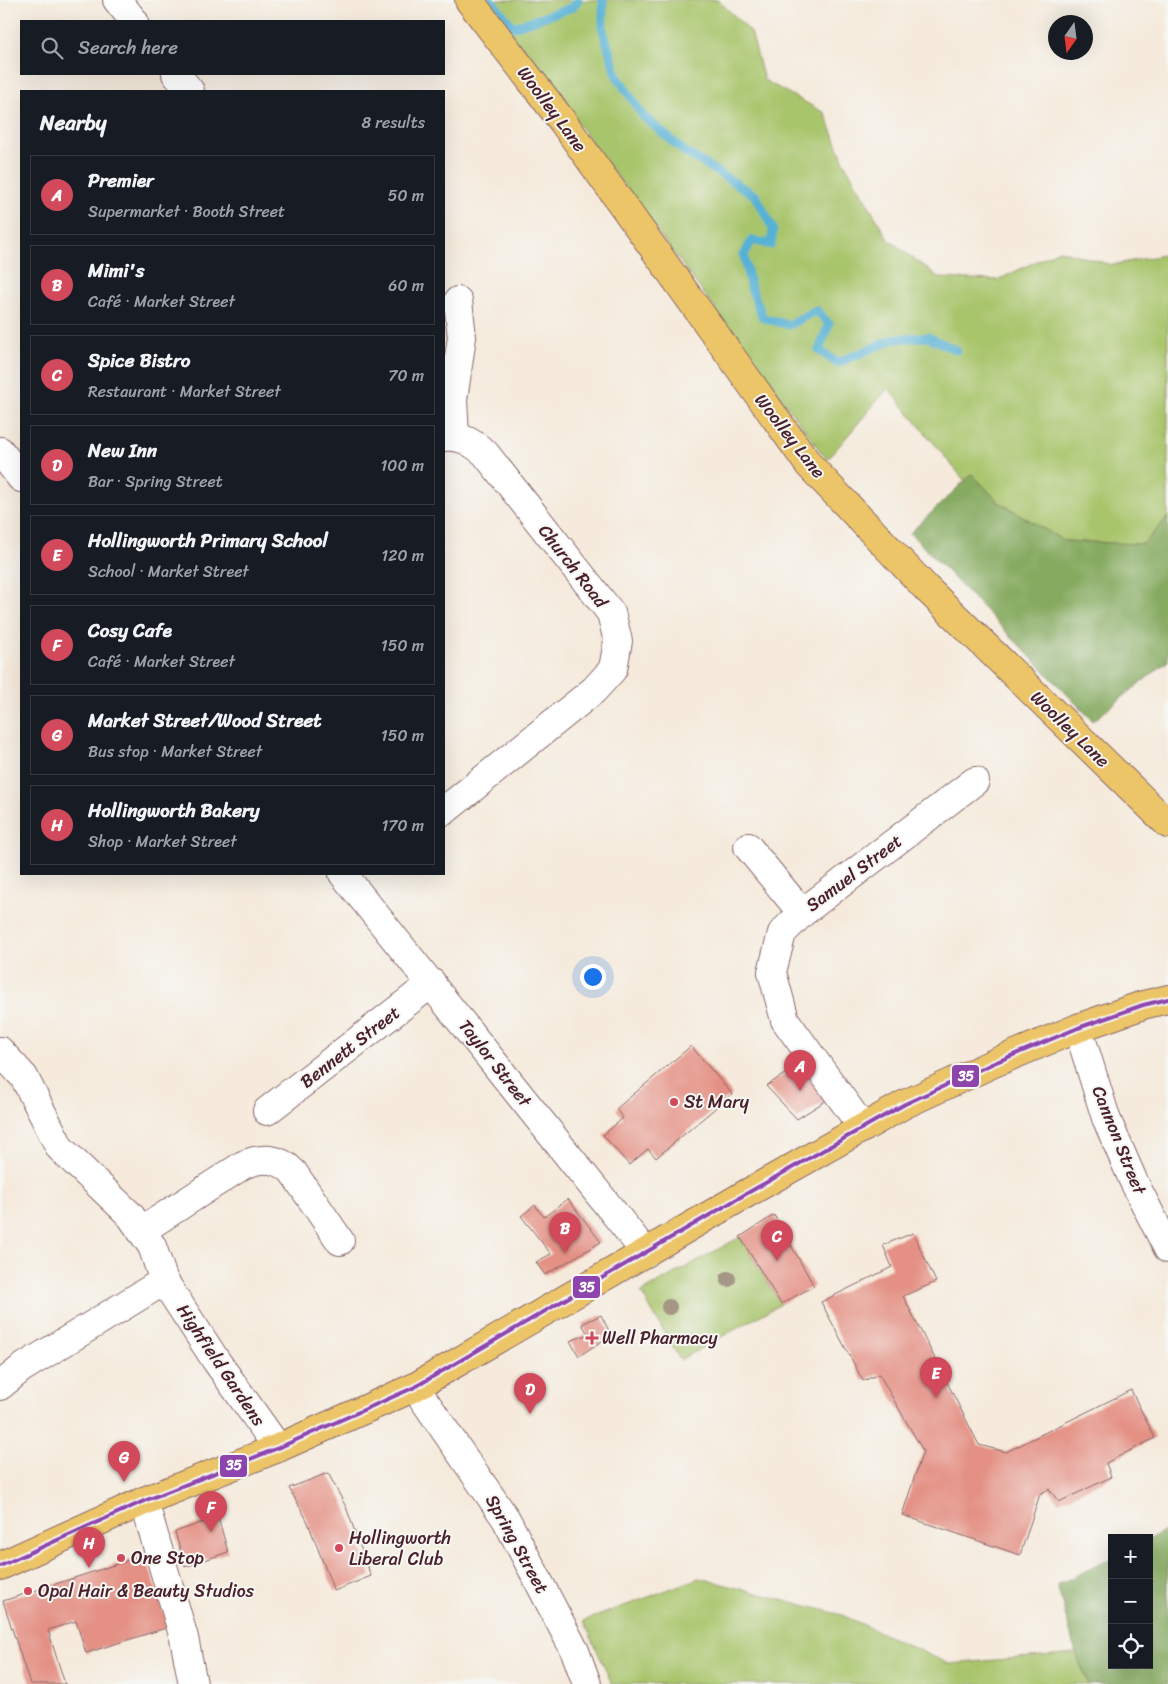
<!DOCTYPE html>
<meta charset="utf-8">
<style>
body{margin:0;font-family:Sriracha,sans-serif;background:#20242c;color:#f1f3f6}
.controls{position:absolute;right:15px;bottom:15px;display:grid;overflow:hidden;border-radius:0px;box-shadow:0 5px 20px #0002}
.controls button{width:45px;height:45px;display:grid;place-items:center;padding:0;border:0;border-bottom:1px solid #363941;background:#171b24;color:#f1f3f6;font:25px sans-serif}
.compass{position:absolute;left:1048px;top:15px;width:45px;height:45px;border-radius:50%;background:#171b24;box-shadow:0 5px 20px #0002;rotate:194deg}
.you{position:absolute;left:592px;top:976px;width:18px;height:18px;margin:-12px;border:4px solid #fff;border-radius:50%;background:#1a73e8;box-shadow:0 0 0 8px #1a73e833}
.badge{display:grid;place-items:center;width:32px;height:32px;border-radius:50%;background:#d1495b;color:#fff;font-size:16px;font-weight:700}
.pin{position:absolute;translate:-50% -41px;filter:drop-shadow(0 1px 2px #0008)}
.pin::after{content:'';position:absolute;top:26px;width:18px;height:15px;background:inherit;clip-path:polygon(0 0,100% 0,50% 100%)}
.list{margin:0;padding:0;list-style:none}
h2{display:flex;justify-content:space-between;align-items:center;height:65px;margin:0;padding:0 20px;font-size:21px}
h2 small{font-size:16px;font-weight:400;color:#9ea1a6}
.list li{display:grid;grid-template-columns:32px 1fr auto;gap:15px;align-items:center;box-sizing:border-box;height:80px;margin:0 10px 10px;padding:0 10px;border:1px solid #363941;border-radius:0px}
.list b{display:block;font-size:19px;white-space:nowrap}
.list p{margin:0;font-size:16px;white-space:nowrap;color:#9ea1a6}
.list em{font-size:16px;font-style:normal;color:#9ea1a6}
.icon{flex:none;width:28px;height:28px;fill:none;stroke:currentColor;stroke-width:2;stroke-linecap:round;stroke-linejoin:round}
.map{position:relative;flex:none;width:1168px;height:1684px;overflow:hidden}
.search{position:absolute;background:#171b24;box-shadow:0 5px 20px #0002;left:20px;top:20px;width:425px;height:55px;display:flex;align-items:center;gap:12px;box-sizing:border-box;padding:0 18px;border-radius:0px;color:#9ea1a6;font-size:19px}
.panel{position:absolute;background:#171b24;box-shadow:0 5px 20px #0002;left:20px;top:90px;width:425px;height:785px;border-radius:0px}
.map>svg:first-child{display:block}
.green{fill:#a9c56c;stroke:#7a724c}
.forest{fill:#86aa60;stroke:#686446}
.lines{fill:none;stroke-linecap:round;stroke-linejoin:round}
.stream{stroke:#57b1d4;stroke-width:9}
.building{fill:#e49084}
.minor-casing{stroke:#866669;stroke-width:30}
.major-casing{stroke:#866669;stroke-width:30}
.highway-casing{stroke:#866669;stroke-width:30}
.minor{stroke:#fff;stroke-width:28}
.major{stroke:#edc569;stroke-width:28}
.highway{stroke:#edc569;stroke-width:28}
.bus-1-casing{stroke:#f6f6f2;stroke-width:8}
.bus-1{stroke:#8e44ad;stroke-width:4}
.tree{fill:#a69685}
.poi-dot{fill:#d1495b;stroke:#f6f6f2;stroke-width:2}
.labels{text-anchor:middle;stroke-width:4;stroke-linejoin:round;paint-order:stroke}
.street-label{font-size:18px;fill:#4a1f2b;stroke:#f6f6f2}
.poi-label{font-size:18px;fill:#4a1f2b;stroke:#f6f6f2;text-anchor:start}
.line-badge{stroke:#f6f6f2;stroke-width:2}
.badge-label{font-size:14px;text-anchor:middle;font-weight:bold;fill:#fff}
</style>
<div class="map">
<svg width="1168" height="1684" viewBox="0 0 1168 1684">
<rect width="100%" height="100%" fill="#f6f6f2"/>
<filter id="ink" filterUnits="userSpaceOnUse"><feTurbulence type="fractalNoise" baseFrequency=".02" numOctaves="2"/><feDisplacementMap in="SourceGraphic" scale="10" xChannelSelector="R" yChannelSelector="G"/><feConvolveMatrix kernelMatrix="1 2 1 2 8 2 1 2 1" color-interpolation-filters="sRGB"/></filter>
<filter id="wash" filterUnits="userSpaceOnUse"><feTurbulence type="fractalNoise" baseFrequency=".0096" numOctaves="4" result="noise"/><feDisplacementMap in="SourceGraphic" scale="20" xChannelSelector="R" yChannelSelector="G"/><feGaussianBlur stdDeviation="1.12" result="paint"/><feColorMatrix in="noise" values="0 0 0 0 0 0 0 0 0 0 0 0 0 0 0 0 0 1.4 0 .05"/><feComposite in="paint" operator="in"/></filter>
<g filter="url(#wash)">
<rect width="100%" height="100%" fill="#f5eadb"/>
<!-- green -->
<path class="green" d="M 486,0 L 718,0 L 751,32 L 764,80 L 825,113 L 844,162 L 888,239 L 939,278 L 998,280 L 1059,250 L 1112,265 L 1168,254 L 1168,517 L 1143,545 L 1064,541 L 999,502 L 965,481 L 888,388 L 827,460 Z
M 740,1237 L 781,1304 L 680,1360 L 641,1292 Z
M 699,1578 L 842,1615 L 949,1664 L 1076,1653 L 1088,1684 L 612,1684 L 584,1621 Z"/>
<!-- forest -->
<path class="forest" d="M 972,474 L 999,502 L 1064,541 L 1143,544 L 1168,517 L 1168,661 L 1093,721 L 910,533 Z
M 1168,1529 L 1168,1684 L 1088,1684 L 1076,1653 L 1057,1585 L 1112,1558 L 1112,1665 L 1149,1665 L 1149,1539 Z"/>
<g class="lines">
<!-- stream -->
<path class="stream" d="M 491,0 L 513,27 L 573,7 L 578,0
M 603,0 L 603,30 L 617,76 L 643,116 L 685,152 L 756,196 L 773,229 L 771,245 L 752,240 L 744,255 L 750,285 L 763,318 L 789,325 L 816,310 L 829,324 L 819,350 L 837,363 L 894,339 L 928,337 L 956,350"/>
</g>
<g id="blocks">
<!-- building -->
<path class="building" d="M 691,1046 L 732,1094 L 656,1158 L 648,1149 L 629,1165 L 603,1135 L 623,1118 L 616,1109 Z
M 808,1059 L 833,1096 L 797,1119 L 766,1086 Z
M 568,1199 L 601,1242 L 545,1275 L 536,1262 L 551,1254 L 521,1216 L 535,1205 L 544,1217 Z
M 774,1215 L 814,1286 L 781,1304 L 740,1237 Z
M 913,1233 L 936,1282 L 903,1296 L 979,1445 L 1006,1452 L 1131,1390 L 1155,1438 L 1106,1463 L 1111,1477 L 1059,1502 L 1049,1489 L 1040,1494 L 1020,1555 L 902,1515 L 923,1451 L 879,1374 L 863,1381 L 821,1302 L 892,1267 L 883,1245 Z
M 601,1315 L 611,1335 L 579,1356 L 570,1341 L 588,1334 L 582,1324 Z
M 328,1473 L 346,1507 L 371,1576 L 334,1591 L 307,1520 L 289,1488 Z
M 218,1517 L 228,1552 L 185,1567 L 175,1532 Z
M 145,1555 L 169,1627 L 86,1653 L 76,1621 L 48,1630 L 65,1684 L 30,1684 L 3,1601 Z"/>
</g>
</g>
<g filter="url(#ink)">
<use href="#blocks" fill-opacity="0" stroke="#866669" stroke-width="1"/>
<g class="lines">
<defs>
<path id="minor" d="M 117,0 L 134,21
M 176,74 L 190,91
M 455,436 L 453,400 L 462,337 L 458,301
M 444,437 C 461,435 471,442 485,453 L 611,613 L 618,641 L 613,669 L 594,690 L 444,811
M 0,451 L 21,478
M 748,847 L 802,913
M 343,874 L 646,1253
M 1078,1028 L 1106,1118 L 1133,1180 L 1168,1249
M 0,1051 L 24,1077 L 60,1148 L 130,1215 L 152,1246 L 164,1281 L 217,1362 L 278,1448
M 267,1111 L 432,983
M 863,1128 L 785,1020 L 772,972 L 782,933 L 802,913 L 975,781
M 141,1231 L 243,1165 C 261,1157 279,1157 293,1172 L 340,1241
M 0,1386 L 22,1368 L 164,1281
M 415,1387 L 506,1519 L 575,1651 L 587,1684
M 144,1501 L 184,1638 L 193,1684"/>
<path id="major" d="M 469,0 L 563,122 L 809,465 L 926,588 L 1168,824"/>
<path id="highway" d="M 0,1566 L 144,1501 L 278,1448 L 415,1387 L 744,1195 L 905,1104 L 994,1063 L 1078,1028 L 1143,1005 L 1168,999"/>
</defs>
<!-- minor casing -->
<use href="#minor" class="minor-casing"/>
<!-- major casing -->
<use href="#major" class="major-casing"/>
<!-- highway casing -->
<use href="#highway" class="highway-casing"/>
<!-- minor -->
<use href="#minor" class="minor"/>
<!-- major -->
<use href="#major" class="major"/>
<!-- highway -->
<use href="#highway" class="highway"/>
<defs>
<path id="bus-1" d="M 0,1566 L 144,1501 L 278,1448 L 415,1387 L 744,1195 L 905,1104 L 994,1063 L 1078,1028 L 1143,1005 L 1168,999"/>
</defs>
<!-- bus-1 casing -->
<use href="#bus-1" class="bus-1-casing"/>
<!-- bus-1 -->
<use href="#bus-1" class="bus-1"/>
</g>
<!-- trees -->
<g class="tree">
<circle cx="728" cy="1279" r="8"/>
<circle cx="669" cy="1307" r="8"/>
</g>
</g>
<!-- markers -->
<g class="poi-dot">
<circle cx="674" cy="1102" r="5"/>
<path d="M589.5 1330.5h5v5h5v5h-5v5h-5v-5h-5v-5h5z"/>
<circle cx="339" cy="1548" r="5"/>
<circle cx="121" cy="1558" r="5"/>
<circle cx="28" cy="1591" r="5"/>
</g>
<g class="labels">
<!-- street labels -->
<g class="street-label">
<text transform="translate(552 109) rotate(53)" y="6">Woolley Lane</text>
<text transform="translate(790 436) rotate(52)" y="6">Woolley Lane</text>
<text transform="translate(573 566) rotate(52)" y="6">Church Road</text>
<text transform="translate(1070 729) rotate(44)" y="6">Woolley Lane</text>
<text transform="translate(854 873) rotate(-37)" y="6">Samuel Street</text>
<text transform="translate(350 1047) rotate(-38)" y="6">Bennett Street</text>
<text transform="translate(495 1063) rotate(52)" y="6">Taylor Street</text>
<text transform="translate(1119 1140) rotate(68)" y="6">Cannon Street</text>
<text transform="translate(221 1365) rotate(56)" y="6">Highfield Gardens</text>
<text transform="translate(517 1544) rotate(61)" y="6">Spring Street</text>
</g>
<!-- poi labels -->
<g class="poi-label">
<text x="684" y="1108">St Mary</text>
<text x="602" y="1344">Well Pharmacy</text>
<text x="349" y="1544">Hollingworth<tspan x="349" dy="21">Liberal Club</tspan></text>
<text x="131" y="1564">One Stop</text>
<text x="38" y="1597">Opal Hair &amp; Beauty Studios</text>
</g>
</g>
<g class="line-badge">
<rect x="951" y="1064" width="29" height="24" rx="5" fill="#8e44ad"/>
<rect x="572" y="1275" width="29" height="24" rx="5" fill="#8e44ad"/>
<rect x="219" y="1454" width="29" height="24" rx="5" fill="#8e44ad"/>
</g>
<g class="badge-label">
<text x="966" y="1081">35</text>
<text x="587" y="1292">35</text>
<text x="234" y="1470">35</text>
</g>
</svg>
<div class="controls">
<button>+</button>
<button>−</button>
<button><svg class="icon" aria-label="locate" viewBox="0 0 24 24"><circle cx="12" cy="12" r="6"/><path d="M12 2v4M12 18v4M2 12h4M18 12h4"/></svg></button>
</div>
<svg class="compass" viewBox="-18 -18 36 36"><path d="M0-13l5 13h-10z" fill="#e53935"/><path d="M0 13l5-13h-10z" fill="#9ea1a6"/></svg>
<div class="you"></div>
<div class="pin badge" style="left:800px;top:1091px">A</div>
<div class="pin badge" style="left:565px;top:1253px">B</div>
<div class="pin badge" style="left:777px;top:1261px">C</div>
<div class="pin badge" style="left:530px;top:1414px">D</div>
<div class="pin badge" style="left:936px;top:1398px">E</div>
<div class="pin badge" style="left:211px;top:1532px">F</div>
<div class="pin badge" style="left:124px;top:1482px">G</div>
<div class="pin badge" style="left:89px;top:1568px">H</div>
<div class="search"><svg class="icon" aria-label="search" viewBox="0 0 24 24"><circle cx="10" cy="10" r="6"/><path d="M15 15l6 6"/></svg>Search here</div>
<section class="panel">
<h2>Nearby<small>8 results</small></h2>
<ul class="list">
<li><span class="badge">A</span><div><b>Premier</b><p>Supermarket · Booth Street</p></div><em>50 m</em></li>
<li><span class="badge">B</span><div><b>Mimi's</b><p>Café · Market Street</p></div><em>60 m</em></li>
<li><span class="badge">C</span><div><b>Spice Bistro</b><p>Restaurant · Market Street</p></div><em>70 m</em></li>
<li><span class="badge">D</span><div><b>New Inn</b><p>Bar · Spring Street</p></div><em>100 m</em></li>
<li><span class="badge">E</span><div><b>Hollingworth Primary School</b><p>School · Market Street</p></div><em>120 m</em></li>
<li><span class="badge">F</span><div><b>Cosy Cafe</b><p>Café · Market Street</p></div><em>150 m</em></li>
<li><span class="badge">G</span><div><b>Market Street/Wood Street</b><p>Bus stop · Market Street</p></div><em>150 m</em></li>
<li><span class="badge">H</span><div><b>Hollingworth Bakery</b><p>Shop · Market Street</p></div><em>170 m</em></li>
</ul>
</section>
</div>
